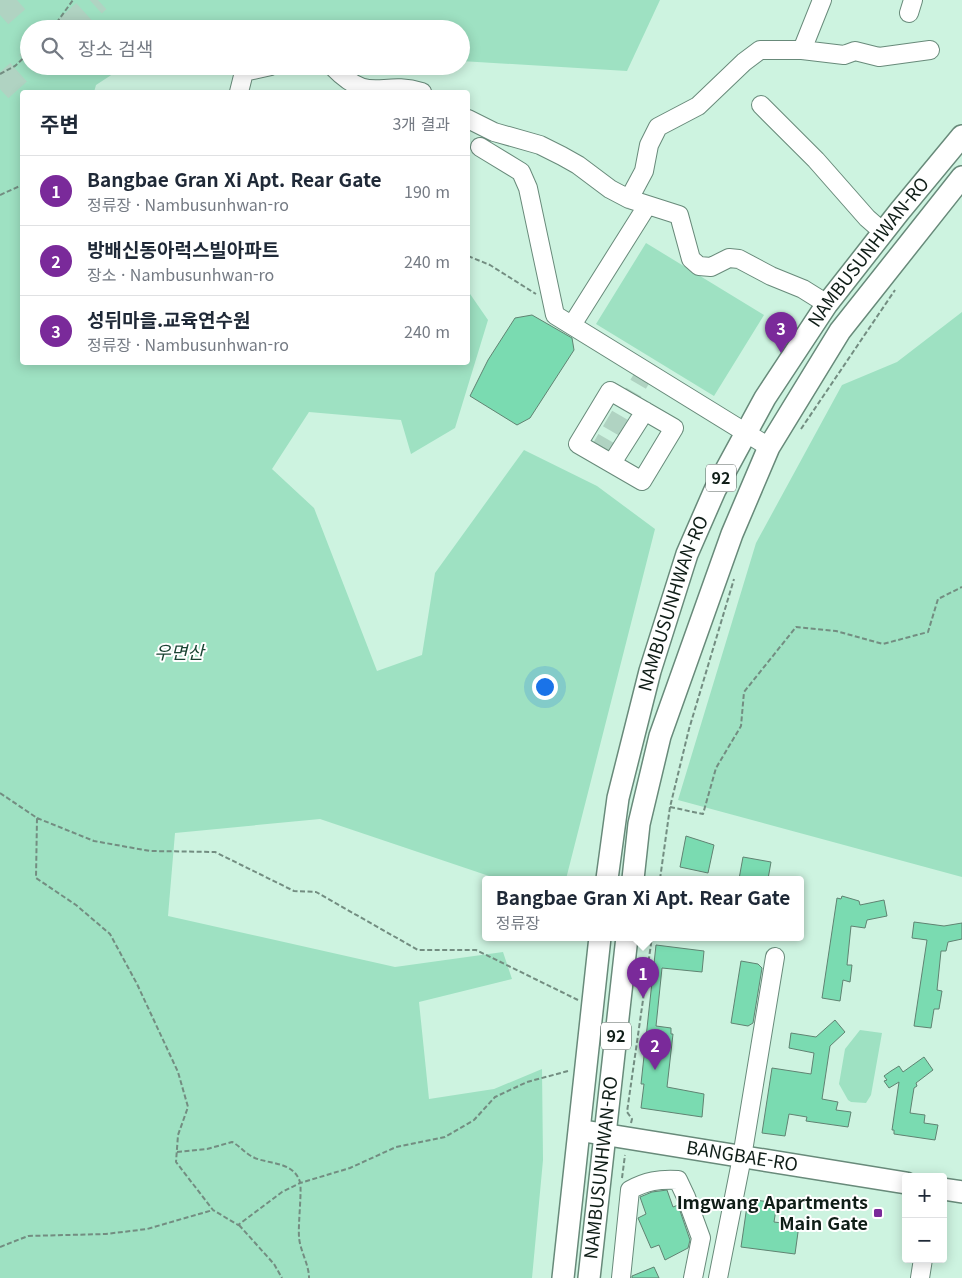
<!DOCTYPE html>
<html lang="ko">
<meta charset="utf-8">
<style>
body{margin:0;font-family:Georgia,"Noto Sans KR",serif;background:#f2f2f3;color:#1f2937}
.controls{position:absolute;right:15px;bottom:15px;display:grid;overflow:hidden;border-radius:5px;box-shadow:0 2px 12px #0003}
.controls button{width:45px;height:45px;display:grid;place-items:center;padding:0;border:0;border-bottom:1px solid #e0e1e3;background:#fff;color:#1f2937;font:25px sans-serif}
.you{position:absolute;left:544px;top:686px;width:18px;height:18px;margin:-12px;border:4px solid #fff;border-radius:50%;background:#1a73e8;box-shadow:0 0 0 8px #1a73e833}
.badge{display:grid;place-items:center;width:32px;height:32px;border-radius:50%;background:#7a2a9a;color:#fff;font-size:16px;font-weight:700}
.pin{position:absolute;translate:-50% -41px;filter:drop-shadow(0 1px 2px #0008)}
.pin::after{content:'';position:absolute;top:26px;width:18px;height:15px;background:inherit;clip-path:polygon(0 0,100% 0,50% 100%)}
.popup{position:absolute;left:482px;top:876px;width:322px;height:65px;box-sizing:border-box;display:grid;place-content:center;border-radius:5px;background:#fff;filter:drop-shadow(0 1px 4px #0005);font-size:16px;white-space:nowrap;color:#747a83}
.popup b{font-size:19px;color:#1f2937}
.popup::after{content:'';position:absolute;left:50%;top:100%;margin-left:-10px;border:10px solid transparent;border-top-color:#fff}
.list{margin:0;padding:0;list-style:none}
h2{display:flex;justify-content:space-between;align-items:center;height:65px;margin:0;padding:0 20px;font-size:21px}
h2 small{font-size:16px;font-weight:400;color:#747a83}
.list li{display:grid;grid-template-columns:32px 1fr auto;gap:15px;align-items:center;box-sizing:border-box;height:70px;padding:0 20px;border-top:1px solid #e0e1e3}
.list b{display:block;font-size:19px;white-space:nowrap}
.list p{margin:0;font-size:16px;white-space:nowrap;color:#747a83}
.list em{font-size:16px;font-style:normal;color:#747a83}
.icon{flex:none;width:28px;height:28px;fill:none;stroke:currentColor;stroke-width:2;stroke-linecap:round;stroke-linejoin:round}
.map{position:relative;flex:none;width:962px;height:1278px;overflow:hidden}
.search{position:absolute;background:#fff;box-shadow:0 2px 12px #0003;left:20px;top:20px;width:450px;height:55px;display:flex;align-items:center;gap:12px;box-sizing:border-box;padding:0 18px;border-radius:28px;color:#747a83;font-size:19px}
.panel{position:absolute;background:#fff;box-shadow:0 2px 12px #0003;left:20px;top:90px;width:450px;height:275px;border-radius:5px}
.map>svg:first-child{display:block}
.green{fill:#9ee1c2}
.building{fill:#7adbb1;stroke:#608372}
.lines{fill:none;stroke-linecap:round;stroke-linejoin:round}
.minor-tunnel{stroke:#b0d3c2;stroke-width:18;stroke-dasharray:18 9;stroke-linecap:butt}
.highway-tunnel{stroke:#b0d3c2;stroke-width:25;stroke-dasharray:25 12;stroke-linecap:butt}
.minor-casing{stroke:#688a7a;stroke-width:20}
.major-casing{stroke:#688a7a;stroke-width:24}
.path{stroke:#738d81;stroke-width:2;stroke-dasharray:5 2.5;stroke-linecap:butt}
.minor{stroke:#fff;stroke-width:18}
.major{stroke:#fff;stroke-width:21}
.poi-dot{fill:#7a2a9a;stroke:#fff;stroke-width:2}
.labels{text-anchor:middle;stroke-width:4;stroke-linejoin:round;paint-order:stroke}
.shield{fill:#fff;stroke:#57615d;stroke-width:1}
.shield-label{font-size:16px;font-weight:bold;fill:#0f1d17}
.street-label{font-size:18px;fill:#0f1d17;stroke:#fff}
.park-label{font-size:18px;font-style:italic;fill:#1a4433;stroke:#fff}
.poi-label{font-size:18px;font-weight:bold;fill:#0f1d17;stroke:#fff;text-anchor:end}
</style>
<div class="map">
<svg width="962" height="1278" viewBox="0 0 962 1278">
<rect width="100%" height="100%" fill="#cdf3e0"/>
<!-- green -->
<path class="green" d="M 0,0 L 660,0 L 627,71 L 461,61 L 461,29 L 302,29 L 297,27 L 29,29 L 29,66 L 125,66 L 96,85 L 94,92 L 22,92 L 22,362 L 468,362 L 468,291 L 488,320 L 455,428 L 411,454 L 401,420 L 309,412 L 272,469 L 314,508 L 377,671 L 422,655 L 435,573 L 524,450 L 597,486 L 655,529 L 566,879 L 498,879 L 320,819 L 175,833 L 168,916 L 395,967 L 503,952 L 512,979 L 419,1002 L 429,1099 L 494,1089 L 542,1069 L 543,1160 L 532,1278 L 0,1278 Z
M 646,243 L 764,315 L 714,396 L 596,324 Z
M 962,312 L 962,877 L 678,800 L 756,543 L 842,385 L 897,362 Z
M 860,1030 L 882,1033 L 871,1095 L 866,1103 L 851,1102 L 848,1100 L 839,1084 L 845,1049 Z"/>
<!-- building -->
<path class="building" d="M 532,315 L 572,338 L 574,350 L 530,418 L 517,425 L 470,396 L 488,360 L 515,318 Z
M 686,836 L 714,845 L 708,873 L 680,867 Z
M 743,857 L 771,862 L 768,879 L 739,879 Z
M 842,896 L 859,901 L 860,905 L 884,900 L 887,916 L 867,920 L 865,928 L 851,926 L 847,965 L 852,965 L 850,982 L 843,980 L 840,1001 L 822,998 L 837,898 L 841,899 Z
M 914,922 L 944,926 L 962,923 L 962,939 L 948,942 L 946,951 L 941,951 L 937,990 L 942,991 L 939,1009 L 934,1009 L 931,1028 L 914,1026 L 927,940 L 912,938 Z
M 656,945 L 704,951 L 702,972 L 662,968 L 656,1026 L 671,1028 L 671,1034 L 673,1034 L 667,1087 L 704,1094 L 702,1117 L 641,1108 L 644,1084 L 641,1084 Z
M 741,961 L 758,964 L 762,968 L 753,1023 L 748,1026 L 731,1023 Z
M 835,1020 L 845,1032 L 830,1046 L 822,1099 L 838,1102 L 836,1110 L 851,1112 L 848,1127 L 806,1121 L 807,1117 L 789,1114 L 785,1136 L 762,1133 L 772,1068 L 811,1074 L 814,1053 L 789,1048 L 791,1033 L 816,1037 Z
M 924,1057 L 933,1070 L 916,1083 L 917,1086 L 914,1088 L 910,1113 L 925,1115 L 924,1123 L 938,1125 L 935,1140 L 894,1134 L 894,1130 L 892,1130 L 899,1082 L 889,1088 L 884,1081 L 887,1080 L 884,1076 L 891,1071 L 899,1066 L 903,1072 Z
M 667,1190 L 673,1207 L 678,1205 L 690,1240 L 688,1248 L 665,1260 L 659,1245 L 651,1248 L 638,1218 L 646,1214 L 640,1197 L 652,1192 Z
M 748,1199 L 777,1203 L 774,1222 L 799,1225 L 795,1254 L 741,1247 Z
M 654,1267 L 659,1278 L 632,1278 L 632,1276 Z"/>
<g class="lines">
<!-- minor-tunnel -->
<path class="minor-tunnel" d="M 597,454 L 646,371"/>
<!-- highway-tunnel -->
<path class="highway-tunnel" d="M 0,15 L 17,0
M 66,29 L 98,0
M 0,89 L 29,63"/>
<defs>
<path id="minor" d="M 909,13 L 913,0
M 802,50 L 822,0
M 332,66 C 372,107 379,79 422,92
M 239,92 L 244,72 L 271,66
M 761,105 L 816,160 L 867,218 L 883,232
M 468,119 L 494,132 L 540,145 L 562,156 L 578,165 L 610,189 L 629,199 L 679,215 L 691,259 L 699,266 L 711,267 L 729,258 L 739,259 L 771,276 L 803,289 L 827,304
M 480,147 L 521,172 L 528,188 L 555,315 L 769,447
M 629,199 L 644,171 L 649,145 L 658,127 L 698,106 L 744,62 L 760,50 L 802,50 L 844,55 L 855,51 L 879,57 L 930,50
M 572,325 L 645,209
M 610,391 L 674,428 L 642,481 L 578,444 Z
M 612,463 L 645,411
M 621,1278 L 630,1190 C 646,1181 659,1179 678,1180 L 686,1197 L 701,1238 L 693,1278
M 718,1278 L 742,1157 L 775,957
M 920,1278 L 923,1259"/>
<g id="major">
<path id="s1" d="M 607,879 L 618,798 L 650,671 L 687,554 L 715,490 L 765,398 L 827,304 L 899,212 L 962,136"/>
<path d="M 633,879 L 639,824 L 660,736 L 732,534 L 769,447 L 840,331 L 962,177"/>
<path id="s2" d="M 590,1132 L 906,1183"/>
<path d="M 943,1189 L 962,1192"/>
<path d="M 563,1278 L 600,937"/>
<path id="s3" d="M 589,1278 L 627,937"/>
</g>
</defs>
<!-- minor casing -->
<use href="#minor" class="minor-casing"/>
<!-- major casing -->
<use href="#major" class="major-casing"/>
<!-- path -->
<path class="path" d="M 52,29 L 73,0
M 0,74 L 15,66 L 29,53
M 0,195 L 22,185
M 468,256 L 490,265 L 536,294
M 801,429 L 895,290
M 0,793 L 37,818 L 36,878 L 76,905 L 110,934 L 137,984 L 178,1072 L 188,1107 L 178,1135 L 176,1162 L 213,1210 L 238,1225 L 282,1192 L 300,1183 L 350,1168 L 396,1147 L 445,1137 L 474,1120 L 495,1097 L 527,1082 L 568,1071
M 670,807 L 703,814 L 716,768 L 741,726 L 744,692 L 796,627 L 836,631 L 883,644 L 928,632 L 938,599 L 962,587
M 37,818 L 94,841 L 150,851 L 215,852 L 294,891 L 316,892 L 418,950 L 476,950 L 578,1000
M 660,879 L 670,807 L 689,729 L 734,579
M 631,1123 L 632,1119 L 627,1112 L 652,937
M 177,1152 L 207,1149 L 232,1142 C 240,1146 244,1152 251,1156 C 266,1165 293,1160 300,1182 C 302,1191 298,1224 299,1237 C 300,1251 309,1264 309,1278
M 622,1178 L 625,1155
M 239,1225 L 274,1264 L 282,1278
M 0,1247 L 28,1236 L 106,1234 L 147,1229 L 213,1210"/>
<!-- minor -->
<use href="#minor" class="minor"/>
<!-- major -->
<use href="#major" class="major"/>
</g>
<!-- markers -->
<rect class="poi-dot" x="873" y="1208" width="10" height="10" rx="2.5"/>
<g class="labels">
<!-- shield labels -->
<g class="shield">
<rect x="706" y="464.5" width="30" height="27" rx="4"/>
<rect x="601" y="1022.5" width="30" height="27" rx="4"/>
</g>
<g class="shield-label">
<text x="721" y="484">92</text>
<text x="616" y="1042">92</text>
</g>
<!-- street labels -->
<g class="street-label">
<text dy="6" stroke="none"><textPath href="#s1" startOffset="689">NAMBUSUNHWAN-RO</textPath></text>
<text dy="6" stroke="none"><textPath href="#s1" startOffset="284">NAMBUSUNHWAN-RO</textPath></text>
<text dy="6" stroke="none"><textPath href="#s2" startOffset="154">BANGBAE-RO</textPath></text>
<text dy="6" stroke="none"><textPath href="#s3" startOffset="111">NAMBUSUNHWAN-RO</textPath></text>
</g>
<!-- park labels -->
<g class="park-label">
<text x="179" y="659">우면산</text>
</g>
<!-- poi labels -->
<g class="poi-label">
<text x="868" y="1209">Imgwang Apartments<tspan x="868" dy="21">Main Gate</tspan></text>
</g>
</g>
</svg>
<div class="controls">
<button>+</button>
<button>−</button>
</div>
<div class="you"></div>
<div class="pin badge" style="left:643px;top:998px">1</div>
<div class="popup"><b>Bangbae Gran Xi Apt. Rear Gate</b>정류장</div>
<div class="pin badge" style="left:655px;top:1070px">2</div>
<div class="pin badge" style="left:781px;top:353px">3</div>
<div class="search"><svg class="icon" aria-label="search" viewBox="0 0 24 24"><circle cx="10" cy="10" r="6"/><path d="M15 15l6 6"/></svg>장소 검색</div>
<section class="panel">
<h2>주변<small>3개 결과</small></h2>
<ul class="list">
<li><span class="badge">1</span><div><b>Bangbae Gran Xi Apt. Rear Gate</b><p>정류장 · Nambusunhwan-ro</p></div><em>190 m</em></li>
<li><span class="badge">2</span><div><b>방배신동아럭스빌아파트</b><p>장소 · Nambusunhwan-ro</p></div><em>240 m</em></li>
<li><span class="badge">3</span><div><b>성뒤마을.교육연수원</b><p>정류장 · Nambusunhwan-ro</p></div><em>240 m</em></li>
</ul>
</section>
</div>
